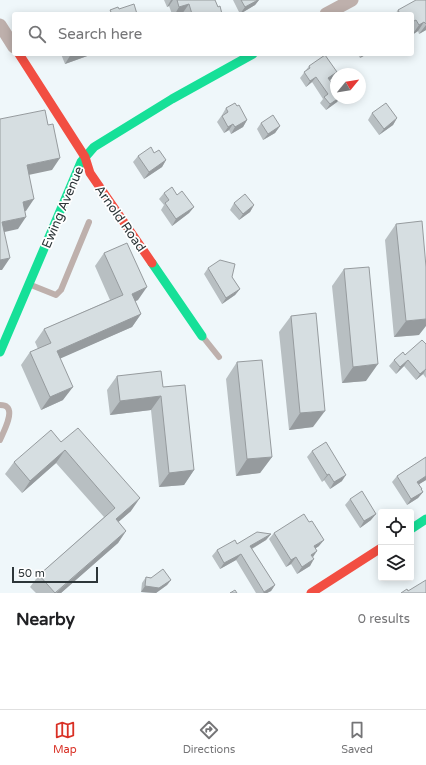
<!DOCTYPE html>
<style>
body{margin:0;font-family:"Varela Round",sans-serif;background:#f6f6f6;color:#202124}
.controls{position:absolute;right:12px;bottom:12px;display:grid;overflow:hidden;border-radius:4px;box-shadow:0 2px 10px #0003}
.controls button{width:36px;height:36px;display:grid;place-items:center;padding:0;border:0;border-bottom:1px solid #e0e0e0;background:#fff;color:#202124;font:20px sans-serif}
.compass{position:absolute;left:330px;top:68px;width:36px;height:36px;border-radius:50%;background:#fff;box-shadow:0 2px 10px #0003;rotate:60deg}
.scale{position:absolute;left:12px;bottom:10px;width:86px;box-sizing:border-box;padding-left:4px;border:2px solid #2d3639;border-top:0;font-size:11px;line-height:14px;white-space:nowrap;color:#2d3639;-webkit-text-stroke:3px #fff;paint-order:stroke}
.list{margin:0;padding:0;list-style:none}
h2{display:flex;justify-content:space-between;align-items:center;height:52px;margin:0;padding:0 16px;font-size:17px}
h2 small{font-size:13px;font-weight:400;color:#757577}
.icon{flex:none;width:22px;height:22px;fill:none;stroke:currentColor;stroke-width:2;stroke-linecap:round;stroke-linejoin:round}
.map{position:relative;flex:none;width:426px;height:593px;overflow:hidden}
.search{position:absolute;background:#fff;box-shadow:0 2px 10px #0003;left:12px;right:12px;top:12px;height:44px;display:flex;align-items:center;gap:10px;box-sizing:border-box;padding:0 14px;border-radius:4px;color:#757577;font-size:15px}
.sheet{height:116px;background:#fff}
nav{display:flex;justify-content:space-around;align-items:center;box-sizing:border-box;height:56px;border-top:1px solid #e0e0e0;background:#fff;font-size:11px;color:#757577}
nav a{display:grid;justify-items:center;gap:2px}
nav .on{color:#d93025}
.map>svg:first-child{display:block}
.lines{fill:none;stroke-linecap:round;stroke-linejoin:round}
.lane{stroke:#beb0ac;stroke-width:6}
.street{stroke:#beb0ac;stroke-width:13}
.fast{stroke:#16e098;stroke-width:9}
.jam{stroke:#f24e42;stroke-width:9}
.wall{fill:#b8bfc2}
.shaded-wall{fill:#969b9e}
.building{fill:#d6dee1;stroke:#969b9e}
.labels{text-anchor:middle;stroke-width:3.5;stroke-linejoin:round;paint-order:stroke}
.street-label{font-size:13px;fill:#2d3639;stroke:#fff}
</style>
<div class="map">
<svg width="426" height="593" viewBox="0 0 426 593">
<rect width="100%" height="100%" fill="#eff7fa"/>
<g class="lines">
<!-- lane -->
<path class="lane" d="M 31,285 L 56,295 L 61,290 L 89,222
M 203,337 L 219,357
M 0,405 C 2,405 5,405 7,407 C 14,413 3,433 0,440"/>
<!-- street -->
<path class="street" d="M 326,14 L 352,0
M 0,25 L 14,47"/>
<!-- fast -->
<path class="fast" d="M 152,263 L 202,336
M 0,352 L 81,162 L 94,147 L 172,99 L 253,54
M 411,529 L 426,519"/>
<!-- jam -->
<path class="jam" d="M 19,54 L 85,157 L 90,173 L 152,263
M 311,593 L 381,548"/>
</g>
<!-- wall -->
<path class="wall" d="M 164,0 L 215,0 L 218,7 L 222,14 L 172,14 L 169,6 L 167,7 Z
M 233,0 L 259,0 L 255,5 L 240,14 Z
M 426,0 L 426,30 L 419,34 L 418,31 L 412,35 L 412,14 L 395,14 L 398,10 Z
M 61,54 L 91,54 L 90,55 L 65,64 Z
M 358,54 L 367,54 L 360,58 Z
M 309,66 L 337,72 L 333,78 L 329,80 L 336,98 L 340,98 L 337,102 L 326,110 L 320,103 L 323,99 L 312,82 L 306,87 L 300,78 Z
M 237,106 L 247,120 L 243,127 L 231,134 L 229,130 L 224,133 L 217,122 L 222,115 L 226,108 Z
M 372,113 L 397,118 L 393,125 L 379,135 L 368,120 Z
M 261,123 L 280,126 L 275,133 L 263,140 L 257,129 Z
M 154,153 L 166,160 L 162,167 L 144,179 L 133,162 L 138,156 Z
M 164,193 L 177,195 L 194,207 L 189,213 L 172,226 L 161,210 L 164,205 L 159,199 Z
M 234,203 L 254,205 L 250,212 L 239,220 L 230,210 Z
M 396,224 L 419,335 L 394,337 L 385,240 Z
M 104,253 L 138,300 L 135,301 L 141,314 L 132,327 L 60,358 L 63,400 L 41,410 L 21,365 L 30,352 L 38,349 L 35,342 L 44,329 L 110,300 L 95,266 Z
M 208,268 L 232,277 L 240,289 L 235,295 L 222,304 L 204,274 Z
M 344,269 L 366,381 L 342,383 L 332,286 Z
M 291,316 L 313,427 L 289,430 L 279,332 Z
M 426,344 L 426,378 L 423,374 L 416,380 L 404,366 L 396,374 L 389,366 L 394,360 Z
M 237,362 L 272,457 L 260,473 L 236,476 L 226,379 Z
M 117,376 L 163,387 L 194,470 L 184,485 L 159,487 L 151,410 L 110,415 L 107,390 Z
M 61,442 L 131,511 L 118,522 L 126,531 L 118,543 L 61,593 L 36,593 L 30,587 L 39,575 L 104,517 L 56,463 L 22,493 L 5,474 L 14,462 Z
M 312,451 L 342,481 L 330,489 L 324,480 L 322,482 L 307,457 Z
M 426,457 L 426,480 L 419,484 L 422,489 L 421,490 L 423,492 L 418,498 L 407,505 L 392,482 L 397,476 Z
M 350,499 L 371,520 L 360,528 L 345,505 Z
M 274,533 L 319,546 L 316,548 L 310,566 L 297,574 L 291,564 L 286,567 L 269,539 Z
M 271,534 L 266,540 L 252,549 L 275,585 L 271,591 L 267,593 L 256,593 L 236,560 L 220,569 L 212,556 L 217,550 Z
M 146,577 L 171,580 L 167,585 L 156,593 L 141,592 L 142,583 Z"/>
<!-- shaded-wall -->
<path class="shaded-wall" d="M 171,0 L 173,0 L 169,6 L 167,7 Z
M 258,0 L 259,0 L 255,5 L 240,14 L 245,7 Z
M 189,4 L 182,14 L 175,14 L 179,7 Z
M 424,22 L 418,31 L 412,35 L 419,25 Z
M 426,25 L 426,30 L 419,34 Z
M 71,54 L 91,54 L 90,55 L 65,64 Z
M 363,54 L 367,54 L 360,58 Z
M 337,72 L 333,78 L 324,84 L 328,78 Z
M 316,77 L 312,82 L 306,87 L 310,81 Z
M 339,98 L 340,98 L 337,102 L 326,110 L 330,104 Z
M 397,118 L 393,125 L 379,135 L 384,129 Z
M 247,120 L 243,127 L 231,134 L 235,127 Z
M 233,124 L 229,130 L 224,133 L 228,127 Z
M 280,126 L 275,133 L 263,140 L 268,134 Z
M 60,158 L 52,170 L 19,177 L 27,165 Z
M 166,160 L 162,167 L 144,179 L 149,172 Z
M 34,199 L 26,211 L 15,213 L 23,202 Z
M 254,205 L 250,212 L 239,220 L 243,214 Z
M 194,207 L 189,213 L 172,226 L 176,219 Z
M 26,217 L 18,229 L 0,233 L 2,222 Z
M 10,258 L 2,270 L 0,270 L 0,260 Z
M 147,287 L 138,300 L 123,307 L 132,294 Z
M 240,289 L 235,295 L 222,304 L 226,298 Z
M 141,314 L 132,327 L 48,364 L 57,351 Z
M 426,319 L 426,326 L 419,335 L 394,337 L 406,321 Z
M 408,360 L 404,366 L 396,374 L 400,367 Z
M 378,364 L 366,381 L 342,383 L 353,367 Z
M 426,369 L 423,374 L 416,380 L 420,374 Z
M 73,387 L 63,400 L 41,410 L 50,397 Z
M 161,396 L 151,410 L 110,415 L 120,401 Z
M 325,411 L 313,427 L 289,430 L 300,413 Z
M 65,450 L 56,463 L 22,493 L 30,481 Z
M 272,457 L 260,473 L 236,476 L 247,459 Z
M 194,470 L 184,485 L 159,487 L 169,473 Z
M 329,474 L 324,480 L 322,482 L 327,475 Z
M 346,475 L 342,481 L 330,489 L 334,482 Z
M 426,476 L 426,480 L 413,488 L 417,482 Z
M 421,489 L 422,489 L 418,495 L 423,492 L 418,498 L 407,505 L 411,499 Z
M 140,498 L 131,511 L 107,532 L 116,519 Z
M 376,514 L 371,520 L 360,528 L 364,521 Z
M 126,531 L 118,543 L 61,593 L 56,593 Z
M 271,534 L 266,540 L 246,552 L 250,546 Z
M 324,540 L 319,546 L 310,552 L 314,546 Z
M 317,551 L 313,557 L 311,555 Z
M 241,554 L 236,560 L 220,569 L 224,563 Z
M 296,557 L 291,564 L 286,567 L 291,560 Z
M 314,559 L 310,566 L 297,574 L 302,567 Z
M 171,580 L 167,585 L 156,593 L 141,592 L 145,586 Z
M 275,585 L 271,591 L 267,593 L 263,593 L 264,592 Z"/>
<!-- building -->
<path class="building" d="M 177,0 L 215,0 L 218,7 L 220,6 L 222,14 L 192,14 L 189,4 L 179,7 Z
M 241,0 L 258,0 L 245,7 Z
M 416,0 L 426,0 L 426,24 L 424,22 L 419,25 L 416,20 L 412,22 L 412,14 L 400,14 L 398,10 Z
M 134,4 L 137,14 L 106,14 L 111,12 L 110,10 L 118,7 L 119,9 Z
M 325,55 L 337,72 L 328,78 L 336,89 L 336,98 L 339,98 L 330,104 L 324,97 L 328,94 L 316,77 L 310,81 L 304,72 L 310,68 L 309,66 Z
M 235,103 L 237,106 L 239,105 L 247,120 L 235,127 L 233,124 L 228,127 L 222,116 L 228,112 L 226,108 Z
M 386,103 L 397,118 L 384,129 L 372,113 Z
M 45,110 L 48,125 L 53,124 L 60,158 L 27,165 L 34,199 L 23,202 L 26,217 L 2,222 L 10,258 L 0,260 L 0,119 Z
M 273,115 L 280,126 L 268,134 L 261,123 Z
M 151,147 L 154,153 L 159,150 L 166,160 L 149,172 L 138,156 Z
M 172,187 L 177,195 L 182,191 L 194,207 L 176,219 L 165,203 L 169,200 L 164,193 Z
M 245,194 L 254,205 L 243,214 L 234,203 Z
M 422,221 L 426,267 L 426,319 L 406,321 L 396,224 Z
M 127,243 L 147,287 L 132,294 L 141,314 L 57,351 L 73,387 L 50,397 L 30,352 L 51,343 L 44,329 L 123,295 L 104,253 Z
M 220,260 L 235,264 L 232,277 L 240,289 L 226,298 L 208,268 Z
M 369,267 L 378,364 L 353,367 L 344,269 Z
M 316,313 L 325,411 L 300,413 L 291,316 Z
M 422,340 L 426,344 L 426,369 L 420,374 L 408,360 L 400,367 L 394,360 L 403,352 L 405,355 Z
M 262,360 L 272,457 L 247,459 L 237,362 Z
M 161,371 L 163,387 L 185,385 L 194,470 L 169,473 L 161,396 L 120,401 L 117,376 Z
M 78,428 L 140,498 L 116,519 L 126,531 L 55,593 L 39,575 L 115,508 L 65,450 L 30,481 L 14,462 L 51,430 L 61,442 Z
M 326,442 L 346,475 L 334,482 L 329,474 L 327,475 L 312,451 Z
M 426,457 L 426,476 L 417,482 L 422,489 L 421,489 L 423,492 L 411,499 L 397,476 Z
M 362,491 L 376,514 L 364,521 L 350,499 Z
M 304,514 L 309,522 L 312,521 L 324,540 L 314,546 L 317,551 L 311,555 L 314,559 L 302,567 L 296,557 L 291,560 L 274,533 Z
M 257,532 L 271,534 L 250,546 L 275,585 L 264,592 L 241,554 L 224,563 L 217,550 L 235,540 L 237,544 Z
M 163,569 L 171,580 L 159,588 L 145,586 L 146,577 L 151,578 Z
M 426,580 L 426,593 L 401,593 L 407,589 L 408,591 Z
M 235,590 L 237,593 L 230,593 Z"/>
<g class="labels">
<!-- street labels -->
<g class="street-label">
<text transform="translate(62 207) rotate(-67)" y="5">Ewing Avenue</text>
<text transform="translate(121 218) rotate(55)" y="5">Arnold Road</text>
</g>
</g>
</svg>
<div class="controls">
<button><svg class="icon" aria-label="locate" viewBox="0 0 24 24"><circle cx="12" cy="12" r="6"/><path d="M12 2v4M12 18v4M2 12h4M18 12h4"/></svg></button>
<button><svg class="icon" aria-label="layers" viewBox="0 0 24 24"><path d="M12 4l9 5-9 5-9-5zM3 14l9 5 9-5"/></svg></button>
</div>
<svg class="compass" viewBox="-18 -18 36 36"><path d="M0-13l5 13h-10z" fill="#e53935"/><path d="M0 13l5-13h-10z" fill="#757577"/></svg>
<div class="scale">50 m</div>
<div class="search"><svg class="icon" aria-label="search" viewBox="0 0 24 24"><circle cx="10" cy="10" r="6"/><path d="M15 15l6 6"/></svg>Search here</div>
</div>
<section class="sheet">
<h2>Nearby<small>0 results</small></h2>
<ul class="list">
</ul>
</section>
<nav>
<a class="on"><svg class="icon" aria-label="map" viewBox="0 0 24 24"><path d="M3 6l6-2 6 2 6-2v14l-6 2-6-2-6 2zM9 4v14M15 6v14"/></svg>Map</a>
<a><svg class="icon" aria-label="directions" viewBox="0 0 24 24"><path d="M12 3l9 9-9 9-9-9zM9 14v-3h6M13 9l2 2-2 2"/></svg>Directions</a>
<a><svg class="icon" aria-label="saved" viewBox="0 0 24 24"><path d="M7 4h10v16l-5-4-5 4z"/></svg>Saved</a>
</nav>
